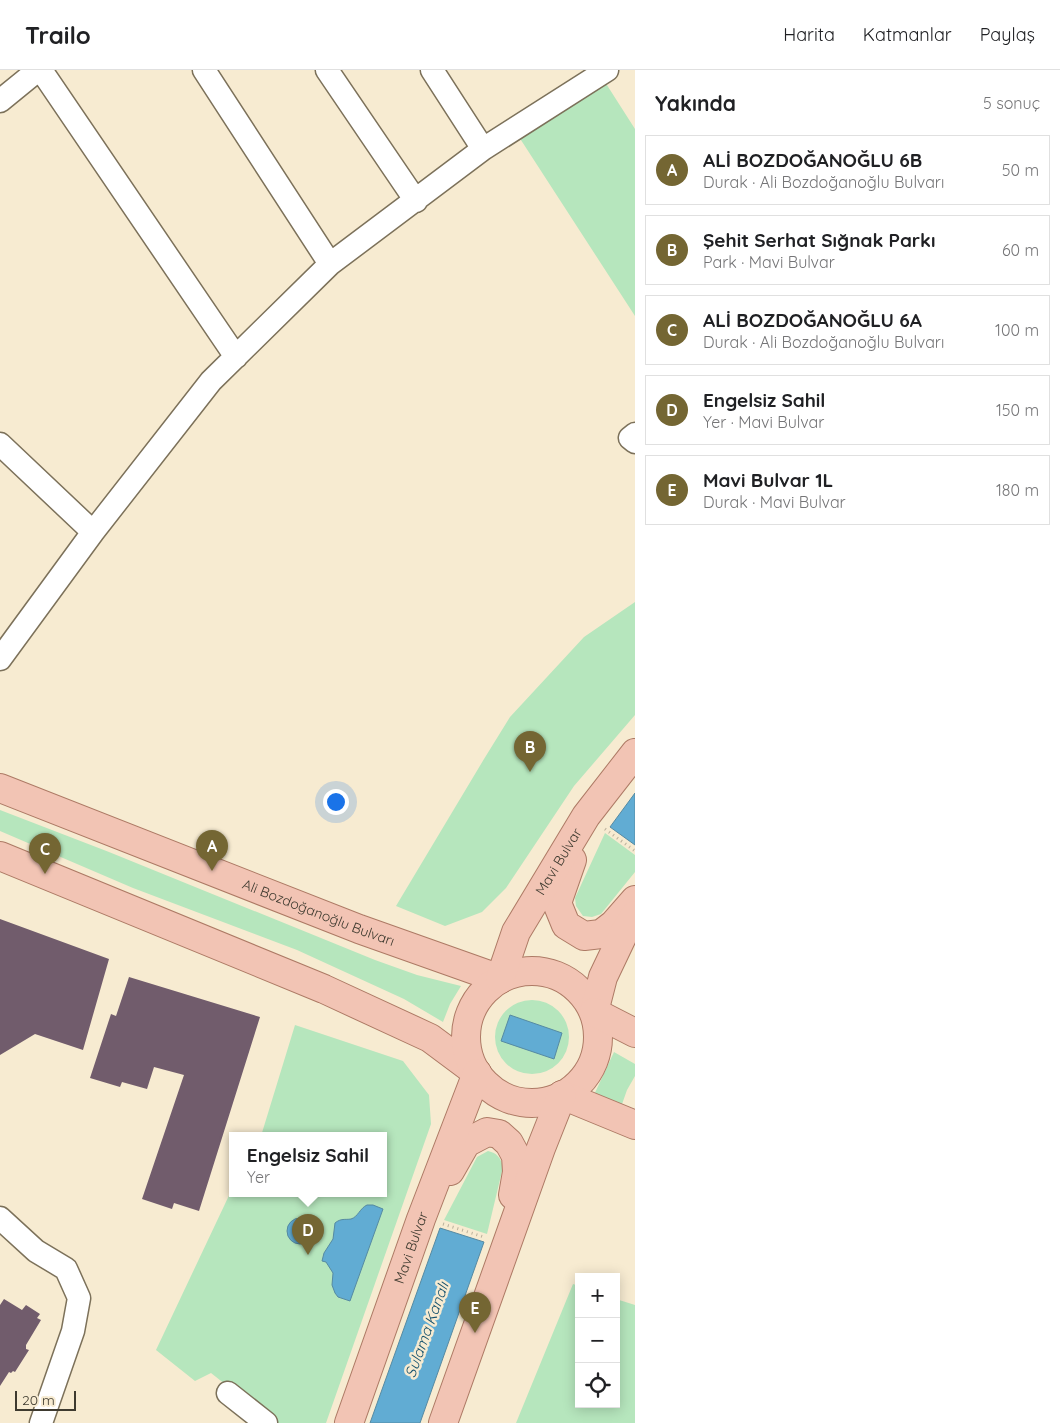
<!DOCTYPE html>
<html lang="tr">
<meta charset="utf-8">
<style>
body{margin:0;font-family:Quicksand,sans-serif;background:#f2f2f2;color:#202124}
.controls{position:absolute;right:15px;bottom:15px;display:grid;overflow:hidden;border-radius:0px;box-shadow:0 2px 12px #0003}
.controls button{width:45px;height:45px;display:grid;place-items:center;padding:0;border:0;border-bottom:1px solid #e0e0e0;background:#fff;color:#202124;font:25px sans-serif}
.scale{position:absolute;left:15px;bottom:12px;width:61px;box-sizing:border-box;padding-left:5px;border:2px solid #3e3a2f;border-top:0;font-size:14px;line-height:18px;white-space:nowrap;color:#3e3a2f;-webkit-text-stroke:4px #f7ebd1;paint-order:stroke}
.you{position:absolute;left:335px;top:731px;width:18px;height:18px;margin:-12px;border:4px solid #fff;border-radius:50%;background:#1a73e8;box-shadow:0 0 0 8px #1a73e833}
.badge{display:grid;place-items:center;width:32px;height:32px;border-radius:50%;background:#746633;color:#fff;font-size:16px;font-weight:700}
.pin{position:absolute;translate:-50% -41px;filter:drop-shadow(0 1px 2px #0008)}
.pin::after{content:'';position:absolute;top:26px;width:18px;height:15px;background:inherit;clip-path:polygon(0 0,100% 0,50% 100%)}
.popup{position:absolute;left:229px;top:1062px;width:158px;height:65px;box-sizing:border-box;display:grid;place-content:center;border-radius:0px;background:#fff;filter:drop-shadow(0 1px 4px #0005);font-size:16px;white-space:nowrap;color:#757577}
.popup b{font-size:19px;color:#202124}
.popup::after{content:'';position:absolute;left:50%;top:100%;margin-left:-10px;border:10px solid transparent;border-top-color:#fff}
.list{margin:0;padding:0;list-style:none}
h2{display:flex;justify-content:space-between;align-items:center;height:65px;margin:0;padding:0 20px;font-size:21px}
h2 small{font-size:16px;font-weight:400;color:#757577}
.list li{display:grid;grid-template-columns:32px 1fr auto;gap:15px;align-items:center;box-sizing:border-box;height:70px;margin:0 10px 10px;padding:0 10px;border:1px solid #e0e0e0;border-radius:0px}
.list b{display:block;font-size:19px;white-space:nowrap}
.list p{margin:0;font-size:16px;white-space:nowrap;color:#757577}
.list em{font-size:16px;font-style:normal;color:#757577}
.icon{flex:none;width:28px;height:28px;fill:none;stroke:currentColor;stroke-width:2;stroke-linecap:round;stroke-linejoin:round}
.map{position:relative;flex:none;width:635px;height:1353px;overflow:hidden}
header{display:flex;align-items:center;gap:30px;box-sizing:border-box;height:70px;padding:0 25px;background:#fff;border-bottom:1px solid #e0e0e0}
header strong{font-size:24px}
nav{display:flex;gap:28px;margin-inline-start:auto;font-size:18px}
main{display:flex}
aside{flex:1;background:#fff}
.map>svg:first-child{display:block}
.green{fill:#b6e6bd}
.water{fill:#61acd3;stroke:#568aa2}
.building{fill:#715c6c}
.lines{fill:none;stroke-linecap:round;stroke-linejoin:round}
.street-casing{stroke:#7c715a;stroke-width:25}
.primary-casing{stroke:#ad7a65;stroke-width:30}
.path{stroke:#bbb19c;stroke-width:3;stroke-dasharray:1 4;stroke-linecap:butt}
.street{stroke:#fff;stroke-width:22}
.primary{stroke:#f2c4b4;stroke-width:28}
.labels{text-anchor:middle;stroke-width:5;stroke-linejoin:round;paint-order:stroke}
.street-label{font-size:14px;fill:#3e3a2f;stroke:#f7ebd1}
.water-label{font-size:15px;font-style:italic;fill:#15516d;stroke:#f7ebd1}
</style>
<header>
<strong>Trailo</strong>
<nav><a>Harita</a><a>Katmanlar</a><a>Paylaş</a></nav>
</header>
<main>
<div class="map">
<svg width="635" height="1353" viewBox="0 0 635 1353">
<rect width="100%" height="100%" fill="#f7ebd1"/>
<!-- green -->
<path class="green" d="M 605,12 L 635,59 L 635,246 L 519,67 Z
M 635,532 L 635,645 L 574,716 L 506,818 L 482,842 L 445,856 L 396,836 L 484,689 L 510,647 L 584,567 Z
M 0,740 L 109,782 L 375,890 L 417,905 L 461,916 L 450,934 L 443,952 L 404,929 L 297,880 L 133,818 L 0,761 Z
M 605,763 L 635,785 L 635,802 L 601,844 L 592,847 L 583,846 L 576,836 L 575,828 Z
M495 967a37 37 0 1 1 74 0a37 37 0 1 1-74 0Z
M 295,955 L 403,991 L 429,1025 L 431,1054 L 326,1353 L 274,1353 L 211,1303 L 195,1311 L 156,1280 L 233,1117 L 233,1124 L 383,1124 L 383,1066 L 261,1066 Z
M 614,982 L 635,994 L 635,1006 L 627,1020 L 621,1037 L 593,1027 Z
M 488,1081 C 497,1083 501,1088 503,1097 L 487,1164 L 444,1150 L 477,1087 Z
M 573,1214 L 579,1216 L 579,1334 L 616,1334 L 616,1229 L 635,1235 L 635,1353 L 516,1353 Z"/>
<!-- water -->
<path class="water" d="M 635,723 L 635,775 L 610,757 Z
M 510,945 L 562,963 L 554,989 L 501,971 Z
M 367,1135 L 373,1135 L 383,1139 L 350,1231 L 338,1227 L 335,1223 L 332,1215 L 333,1203 L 326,1192 L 322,1191 L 324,1183 L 333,1169 L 335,1153 C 341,1148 345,1150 351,1149 C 358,1147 360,1138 367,1135 Z
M287 1161a13 13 0 1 1 26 0a13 13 0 1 1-26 0Z
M 440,1158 L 484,1172 L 420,1353 L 370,1353 Z"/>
<!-- building -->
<path class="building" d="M 0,849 L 109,889 L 83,980 L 35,964 L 0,985 Z
M 129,907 L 260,947 L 199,1141 L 174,1133 L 172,1139 L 142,1129 L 184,1005 L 154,997 L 147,1019 L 122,1012 L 120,1017 L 90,1008 L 111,944 L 116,946 Z
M 4,1229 L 22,1240 L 26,1235 L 40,1244 L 37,1248 L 41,1250 L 26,1275 L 26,1279 L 29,1280 L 15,1302 L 13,1301 L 11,1303 L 9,1302 L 0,1316 L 0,1235 Z"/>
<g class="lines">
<defs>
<path id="street" d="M 41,0 L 236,287
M 204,0 L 330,194
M 327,0 L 416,131
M 432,0 L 483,79
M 0,31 L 38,0
M 635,364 L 630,368 L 635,372
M 0,374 L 93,462
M 0,589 L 93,462 L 211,311 L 330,194 L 483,79 L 607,0
M 0,1148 L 36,1181 L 66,1199 L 79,1228 L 73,1261 L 41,1353
M 228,1323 L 266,1353"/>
<g id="primary">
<path id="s1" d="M 0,718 L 359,859 L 500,909"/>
<path d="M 0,786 L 324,919 L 430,968 L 477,1003"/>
<path d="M 572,790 L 557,833 L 566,855 L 584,866 L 601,864 L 614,854 L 635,830"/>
<circle cx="532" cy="967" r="66"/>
<path id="s2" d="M 500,909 L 516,862 L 586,746 L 635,683"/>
<path d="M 594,942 L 603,907 L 623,865 L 635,845"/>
<path d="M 594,942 L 635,963"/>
<path d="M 562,1025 L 635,1055"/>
<path d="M 450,1101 L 466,1073 L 487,1062 L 499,1064 L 509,1073 L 516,1086 L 517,1102 L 513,1125"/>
<path id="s3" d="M 349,1353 L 421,1149 L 477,1003"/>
<path d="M 443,1353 L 541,1078 L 562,1025"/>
</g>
</defs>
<!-- street casing -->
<use href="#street" class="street-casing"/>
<!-- primary casing -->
<use href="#primary" class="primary-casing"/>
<!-- path -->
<path class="path" d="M 605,759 L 635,781
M 443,1154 L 484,1167"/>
<!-- street -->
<use href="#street" class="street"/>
<!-- primary -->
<use href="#primary" class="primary"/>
</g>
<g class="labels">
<!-- street labels -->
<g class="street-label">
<text dy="5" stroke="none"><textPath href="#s2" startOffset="132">Mavi Bulvar</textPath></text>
<text dy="5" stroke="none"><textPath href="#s1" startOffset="342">Ali Bozdoğanoğlu Bulvarı</textPath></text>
<text dy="5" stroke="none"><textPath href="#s3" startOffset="186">Mavi Bulvar</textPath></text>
</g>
<!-- water labels -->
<g class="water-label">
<text transform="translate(427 1260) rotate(-70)" y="5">Sulama Kanalı</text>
</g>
</g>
</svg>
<div class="controls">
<button>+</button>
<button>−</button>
<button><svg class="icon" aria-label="locate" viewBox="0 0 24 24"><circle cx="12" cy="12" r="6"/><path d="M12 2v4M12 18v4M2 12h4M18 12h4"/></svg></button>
</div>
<div class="scale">20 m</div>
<div class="you"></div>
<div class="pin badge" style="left:212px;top:801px">A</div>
<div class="pin badge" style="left:530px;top:702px">B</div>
<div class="pin badge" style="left:45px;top:804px">C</div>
<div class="pin badge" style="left:308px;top:1185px">D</div>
<div class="popup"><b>Engelsiz Sahil</b>Yer</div>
<div class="pin badge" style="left:475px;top:1263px">E</div>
</div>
<aside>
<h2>Yakında<small>5 sonuç</small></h2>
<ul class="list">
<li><span class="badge">A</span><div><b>ALİ BOZDOĞANOĞLU 6B</b><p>Durak · Ali Bozdoğanoğlu Bulvarı</p></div><em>50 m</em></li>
<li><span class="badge">B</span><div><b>Şehit Serhat Sığnak Parkı</b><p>Park · Mavi Bulvar</p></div><em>60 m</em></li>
<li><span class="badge">C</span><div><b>ALİ BOZDOĞANOĞLU 6A</b><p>Durak · Ali Bozdoğanoğlu Bulvarı</p></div><em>100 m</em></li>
<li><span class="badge">D</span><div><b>Engelsiz Sahil</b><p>Yer · Mavi Bulvar</p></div><em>150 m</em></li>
<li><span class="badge">E</span><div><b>Mavi Bulvar 1L</b><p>Durak · Mavi Bulvar</p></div><em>180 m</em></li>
</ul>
</aside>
</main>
